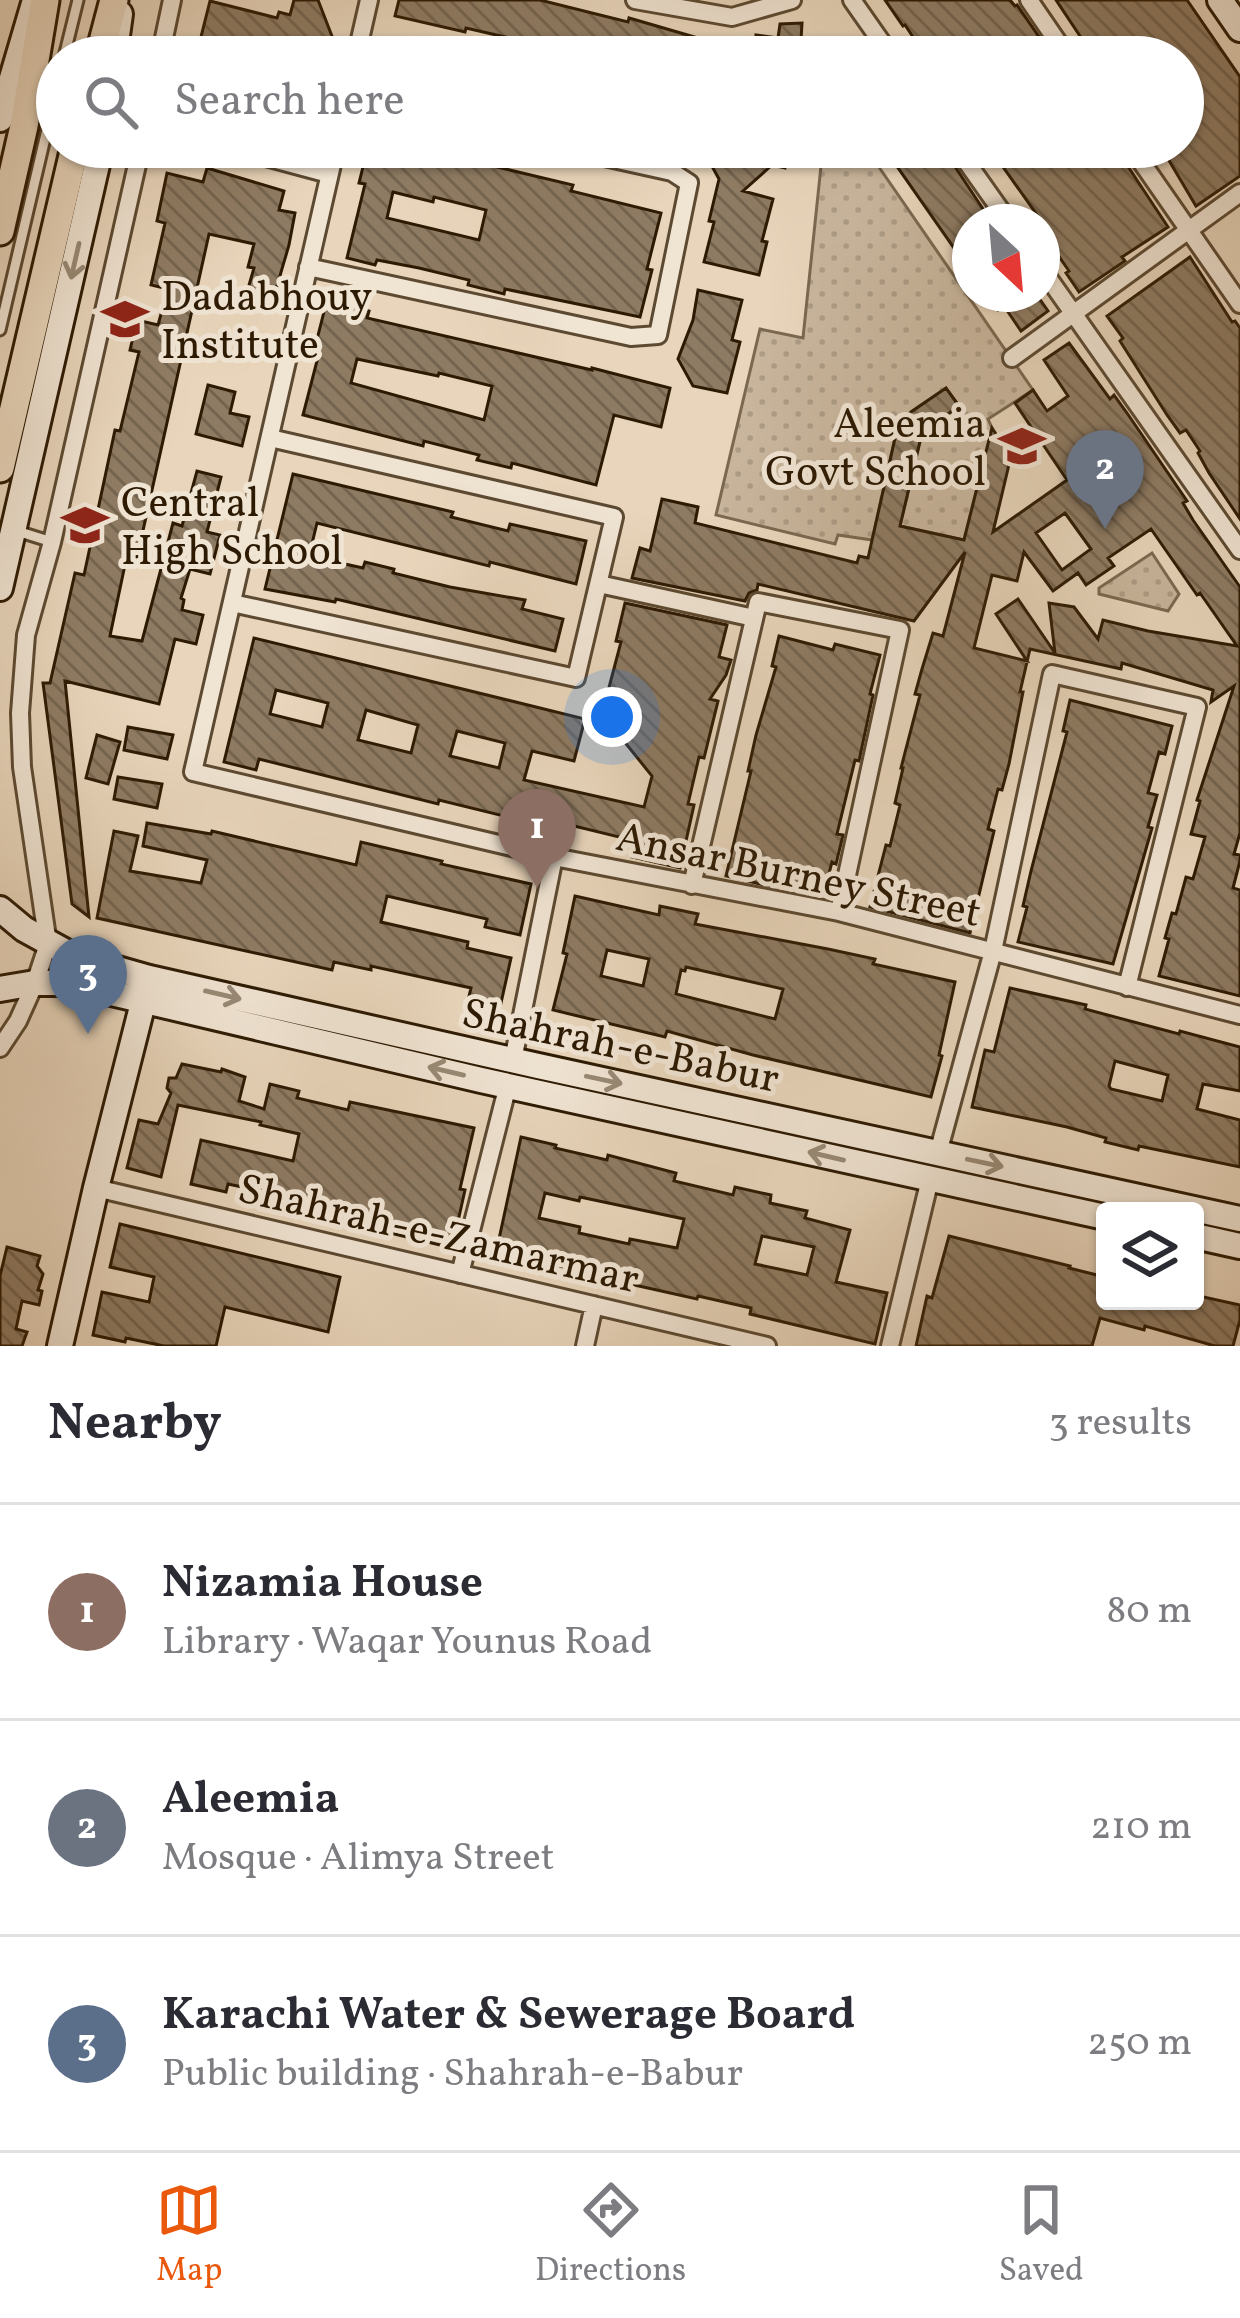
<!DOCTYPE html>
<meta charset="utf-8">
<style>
body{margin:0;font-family:Vollkorn,serif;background:#f7f7f7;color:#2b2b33}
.controls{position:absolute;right:36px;bottom:36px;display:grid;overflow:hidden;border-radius:12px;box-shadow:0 3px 9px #0004}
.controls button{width:108px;height:108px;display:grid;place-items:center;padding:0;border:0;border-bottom:3px solid #e1e1e2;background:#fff;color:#2b2b33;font:60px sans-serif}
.compass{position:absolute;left:952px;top:204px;width:108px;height:108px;border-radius:50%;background:#fff;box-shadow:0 3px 9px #0004;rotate:154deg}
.you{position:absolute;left:612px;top:717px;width:42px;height:42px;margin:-30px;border:9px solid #fff;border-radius:50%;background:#1a73e8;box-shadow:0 0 0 18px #1a73e833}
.badge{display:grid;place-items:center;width:78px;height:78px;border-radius:50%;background:#ea580c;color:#fff;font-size:39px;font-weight:700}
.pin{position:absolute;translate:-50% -99px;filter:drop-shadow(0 3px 6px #0008)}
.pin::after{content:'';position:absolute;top:63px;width:42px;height:36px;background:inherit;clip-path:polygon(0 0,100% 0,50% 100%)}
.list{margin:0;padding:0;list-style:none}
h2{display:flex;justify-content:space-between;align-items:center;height:156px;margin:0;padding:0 48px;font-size:51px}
h2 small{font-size:39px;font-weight:400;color:#7c7c81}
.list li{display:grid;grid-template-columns:78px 1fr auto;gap:36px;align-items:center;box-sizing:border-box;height:216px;padding:0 48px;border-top:3px solid #e1e1e2}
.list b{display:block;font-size:45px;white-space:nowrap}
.list p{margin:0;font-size:39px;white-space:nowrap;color:#7c7c81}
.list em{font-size:39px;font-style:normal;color:#7c7c81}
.icon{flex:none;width:66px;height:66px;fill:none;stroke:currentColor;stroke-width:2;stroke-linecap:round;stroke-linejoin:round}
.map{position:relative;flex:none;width:1240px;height:1346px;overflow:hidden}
.search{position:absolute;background:#fff;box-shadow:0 3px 9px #0004;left:36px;right:36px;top:36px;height:132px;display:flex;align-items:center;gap:30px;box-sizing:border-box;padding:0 42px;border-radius:66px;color:#7c7c81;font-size:45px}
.sheet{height:804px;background:#fff}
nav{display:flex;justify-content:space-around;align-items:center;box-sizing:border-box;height:168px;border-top:3px solid #e1e1e2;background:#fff;font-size:33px;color:#7c7c81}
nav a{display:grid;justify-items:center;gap:6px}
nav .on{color:#ea580c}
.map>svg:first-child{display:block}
.grass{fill:url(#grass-dots);stroke:#7a6850;stroke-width:3}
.building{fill:url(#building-back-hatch);stroke:#2d1a03;stroke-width:3;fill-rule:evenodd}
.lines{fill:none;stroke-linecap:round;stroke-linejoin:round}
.lane-casing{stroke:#5c4931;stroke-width:15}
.street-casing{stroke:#5c4931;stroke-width:22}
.secondary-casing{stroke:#2d1a03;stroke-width:30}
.primary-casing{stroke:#2d1a03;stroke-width:33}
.lane{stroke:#f0e4d3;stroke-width:9}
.street{stroke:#f0e4d3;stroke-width:16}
.secondary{stroke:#f0e4d3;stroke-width:24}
.primary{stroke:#e8d5bb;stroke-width:27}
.oneway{stroke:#988975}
.labels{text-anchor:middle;stroke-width:10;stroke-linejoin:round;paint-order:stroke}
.poi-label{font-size:42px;fill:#2d1a03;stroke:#f0e4d3;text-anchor:start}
.street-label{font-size:42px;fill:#2d1a03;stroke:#f0e4d3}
</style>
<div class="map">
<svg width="1240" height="1346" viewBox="0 0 1240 1346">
<defs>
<pattern id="grass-dots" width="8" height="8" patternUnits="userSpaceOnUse" patternTransform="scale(3)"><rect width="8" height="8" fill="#c8b59c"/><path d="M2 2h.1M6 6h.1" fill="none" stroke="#ac9b85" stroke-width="1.8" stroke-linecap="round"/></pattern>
<pattern id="building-back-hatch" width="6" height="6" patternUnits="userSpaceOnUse" patternTransform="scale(3)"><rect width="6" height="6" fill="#8e7b63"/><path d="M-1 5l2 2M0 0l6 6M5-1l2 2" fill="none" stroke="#74644f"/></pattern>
</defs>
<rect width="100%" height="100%" fill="#e8d5bb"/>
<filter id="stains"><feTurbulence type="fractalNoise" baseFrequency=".00167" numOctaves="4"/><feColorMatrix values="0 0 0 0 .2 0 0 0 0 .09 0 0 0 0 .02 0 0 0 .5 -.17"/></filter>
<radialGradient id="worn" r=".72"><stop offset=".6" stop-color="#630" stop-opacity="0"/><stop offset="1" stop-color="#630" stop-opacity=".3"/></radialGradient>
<!-- grass -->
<path class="grass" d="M 833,147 L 865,147 L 1033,390 L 988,419 L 992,428 L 964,540 L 900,526 L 922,433 L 959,406 L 946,388 L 911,412 L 898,425 L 872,540 L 838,535 L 835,544 L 716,515 L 760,329 L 803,338 L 821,166 Z
M 1152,553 L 1179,594 L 1168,611 L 1099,594 L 1099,588 Z"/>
<!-- building -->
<path class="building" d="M 294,0 L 318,0 L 340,57 L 230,57 L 198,49 L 210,1 L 277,18 L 279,12 L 290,15 Z
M 399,0 L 540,0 L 628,22 L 629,18 L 715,43 L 717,38 L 756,47 L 756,35 L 778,38 L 780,24 L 802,23 L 800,57 L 592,57 L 466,28 L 465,32 L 395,16 Z
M 885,0 L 1010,0 L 1015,6 L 1017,5 L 1053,57 L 930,57 L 917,38 L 915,40 L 905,25 L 903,26 Z
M 1056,0 L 1187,0 L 1240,77 L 1240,176 L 1196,206 L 1161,147 L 1183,147 L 1183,109 L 1198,99 L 1183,78 L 1183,57 L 1094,57 Z
M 368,147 L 403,147 L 497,167 L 573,185 L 571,191 L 661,213 L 647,269 L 652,270 L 640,317 L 505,289 L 504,294 L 468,285 L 469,280 L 419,268 L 377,260 L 375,265 L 347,258 L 365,184 L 359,183 ZM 393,192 L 433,202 L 434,197 L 486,210 L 479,240 L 387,218 Z
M 679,147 L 790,147 L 785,168 L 772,165 L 743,191 L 773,199 L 762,241 L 767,242 L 759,275 L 704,262 L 714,222 L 709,221 L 719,179 L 708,159 L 678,152 Z
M 894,147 L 942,147 L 985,212 L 982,214 L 988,222 L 970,222 L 970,271 L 887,152 Z
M 989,147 L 1115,147 L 1168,227 L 1122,257 L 1125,261 L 1079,292 L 1066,273 L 1069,271 L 1042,232 L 1046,230 L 1042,222 Z
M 207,168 L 284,191 L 279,210 L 295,213 L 289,245 L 269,313 L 243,306 L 254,268 L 248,267 L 254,244 L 209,234 L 136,562 L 126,560 L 110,636 L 142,641 L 173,523 L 182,526 L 197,471 L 221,477 L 207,532 L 220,535 L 210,574 L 190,569 L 181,598 L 184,600 L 182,610 L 203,615 L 196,644 L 175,639 L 159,704 L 65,681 L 89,917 L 72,904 L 43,683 L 50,683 L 75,573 L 84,575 L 115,430 L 120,431 L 139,352 L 130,350 L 137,320 L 158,325 L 168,289 L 151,285 L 165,223 L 157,221 L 167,173 L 203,182 Z
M 1190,257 L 1232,322 L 1235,321 L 1240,328 L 1240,519 L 1209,473 L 1198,453 L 1200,451 L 1186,430 L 1180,433 L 1167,415 L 1120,341 L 1123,338 L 1107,316 Z
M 698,290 L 742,300 L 732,340 L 740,342 L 727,393 L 693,386 L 678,359 L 693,320 Z
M 987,294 L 1036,294 L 1048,311 L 1021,331 L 1004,306 L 998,310 Z
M 327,300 L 369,311 L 367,318 L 592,370 L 592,368 L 670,388 L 661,427 L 614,415 L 596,485 L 512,463 L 511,468 L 477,460 L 479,455 L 424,441 L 423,446 L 303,415 L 317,361 L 312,359 ZM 357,359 L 438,376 L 439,373 L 492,386 L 484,420 L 351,383 Z
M 1069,343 L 1110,399 L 1114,395 L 1127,413 L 1187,501 L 1183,503 L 1193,520 L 1240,587 L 1240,833 L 1234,854 L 1240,855 L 1240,861 L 1233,888 L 1240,890 L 1240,996 L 1159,976 L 1169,939 L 1165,938 L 1172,913 L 1176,914 L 1186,877 L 1193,879 L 1205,837 L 1191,834 L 1200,801 L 1197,800 L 1234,686 L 1211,702 L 1213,690 L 1122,663 L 1121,669 L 1030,649 L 1020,692 L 1023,692 L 1009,764 L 1002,790 L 998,789 L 988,829 L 994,831 L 970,933 L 870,907 L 886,845 L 890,846 L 900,805 L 895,803 L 903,768 L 901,768 L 920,695 L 915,694 L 922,669 L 933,633 L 943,636 L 965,552 L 914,621 L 758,584 L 757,590 L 749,593 L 745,601 L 632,578 L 640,548 L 650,551 L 662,499 L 698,507 L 695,523 L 857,563 L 859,556 L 868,558 L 898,425 L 911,412 L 946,388 L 959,406 L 922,433 L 900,526 L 964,540 L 992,428 L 1011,456 L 993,532 L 1067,480 L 1015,403 L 1033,390 L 1047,411 L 1068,396 L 1044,360 ZM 1065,513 L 1091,549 L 1062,570 L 1036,533 ZM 1151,529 L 1197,595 L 1200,593 L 1237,646 L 1148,631 L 1103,620 L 1098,639 L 1074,607 L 1049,603 L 1055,653 L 1018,599 L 996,614 L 1027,661 L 974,648 L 992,575 L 1017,581 L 1024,552 L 1053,591 L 1078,573 L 1086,585 L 1114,566 L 1108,558 Z
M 208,385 L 235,392 L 230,413 L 249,417 L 242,446 L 196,434 Z
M 293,474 L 453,512 L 451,517 L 508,531 L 510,524 L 586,541 L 576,584 L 490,562 L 489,566 L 317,523 L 309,556 L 363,568 L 365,562 L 394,569 L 393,573 L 450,587 L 525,600 L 522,609 L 563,619 L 555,651 L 336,599 L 335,602 L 265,589 Z
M 625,603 L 727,625 L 719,657 L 731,660 L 726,675 L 710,699 L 718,701 L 704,758 L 699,757 L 688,804 L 694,805 L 680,868 L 632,857 L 636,841 L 566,824 L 563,835 L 535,828 L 536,824 L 439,800 L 438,804 L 259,759 L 256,770 L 224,762 L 254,638 L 585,719 L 574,761 L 532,751 L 524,780 L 644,807 L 652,776 L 602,714 L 621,642 L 616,641 ZM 276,690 L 328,703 L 322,727 L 270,714 ZM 366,710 L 418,725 L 411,753 L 358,740 ZM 457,731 L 505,743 L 499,768 L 450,756 Z
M 779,636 L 833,650 L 835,644 L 880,655 L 870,694 L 873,695 L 859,761 L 855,760 L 837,834 L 843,835 L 836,864 L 832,862 L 824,893 L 771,879 L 769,886 L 726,876 L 751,771 L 748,771 L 756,735 L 776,667 L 772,666 Z
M 1070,700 L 1172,726 L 1165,754 L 1159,752 L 1148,793 L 1157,795 L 1148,827 L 1152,828 L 1113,964 L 1018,942 L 1027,907 L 1023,906 L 1031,871 L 1067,732 L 1063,731 Z
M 128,727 L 173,735 L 167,759 L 124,750 Z
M 97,735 L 120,742 L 108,784 L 86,778 Z
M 118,777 L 162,784 L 157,808 L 114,799 Z
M 147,823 L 211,834 L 212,831 L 356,865 L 361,842 L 442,861 L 441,864 L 531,884 L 520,935 L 485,927 L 487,919 L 387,896 L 381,922 L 468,942 L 467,948 L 511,958 L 501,1003 L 469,996 L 471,988 L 371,966 L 371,970 L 334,962 L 332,970 L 97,918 L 114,831 L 138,836 L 130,871 L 201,883 L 207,860 L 143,846 Z
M 575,896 L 659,915 L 660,906 L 698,914 L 695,924 L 828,949 L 875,959 L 873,964 L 955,982 L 939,1055 L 942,1056 L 931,1097 L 753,1055 L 667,1031 L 665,1037 L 553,1010 L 567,954 L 563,953 ZM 607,950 L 649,959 L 643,986 L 601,976 ZM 686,967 L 783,989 L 775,1019 L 676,994 L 681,970 L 685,971 Z
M 1010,988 L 1086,1005 L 1085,1009 L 1179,1034 L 1180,1031 L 1240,1047 L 1240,1091 L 1203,1084 L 1197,1109 L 1240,1120 L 1240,1167 L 1139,1146 L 1138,1150 L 1105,1142 L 1106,1138 L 1067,1127 L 972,1107 L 985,1050 L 994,1052 ZM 1115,1061 L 1168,1075 L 1162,1101 L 1111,1089 L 1109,1086 Z
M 182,1064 L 221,1072 L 222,1069 L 245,1077 L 239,1101 L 264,1109 L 270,1084 L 299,1091 L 297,1098 L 348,1110 L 350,1102 L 474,1128 L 460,1189 L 465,1190 L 452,1248 L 370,1228 L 372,1216 L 321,1205 L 318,1219 L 282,1211 L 285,1196 L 228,1184 L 226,1192 L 191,1184 L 201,1140 L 293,1161 L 299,1134 L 260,1125 L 261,1122 L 178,1105 L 161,1177 L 127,1168 L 139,1120 L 158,1124 L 171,1093 L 167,1088 L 169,1078 L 176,1078 Z
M 521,1137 L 556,1145 L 555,1148 L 607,1160 L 608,1155 L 676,1173 L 674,1181 L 733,1195 L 735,1187 L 771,1195 L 770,1203 L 807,1211 L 805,1218 L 850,1230 L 836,1282 L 887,1293 L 875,1344 L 750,1314 L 751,1308 L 698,1296 L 697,1299 L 621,1282 L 621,1280 L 578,1270 L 496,1253 ZM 545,1193 L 579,1201 L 580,1197 L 684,1219 L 677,1248 L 630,1239 L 629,1244 L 579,1233 L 580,1227 L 539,1218 ZM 762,1236 L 814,1247 L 807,1275 L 755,1264 Z
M 120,1224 L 340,1277 L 328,1332 L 225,1307 L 216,1346 L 164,1346 L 126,1338 L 125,1342 L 93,1335 L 102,1292 L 149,1302 L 154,1277 L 110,1267 Z
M 949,1236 L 1070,1266 L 1069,1268 L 1105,1277 L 1105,1301 L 1195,1301 L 1195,1295 L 1240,1305 L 1240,1320 L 1233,1346 L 1215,1346 L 1145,1326 L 1144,1330 L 1100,1318 L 1092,1346 L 916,1346 L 927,1296 L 932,1298 Z
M 7,1247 L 40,1256 L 37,1266 L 43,1274 L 38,1290 L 42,1291 L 39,1305 L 22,1301 L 16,1329 L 27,1332 L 22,1346 L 0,1346 L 0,1276 Z"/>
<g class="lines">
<defs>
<path id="lane" d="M 116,50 L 140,57
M 64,57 L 78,0
M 0,330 L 57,87
M 17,531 L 52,542"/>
<path id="street" d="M 635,0 L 732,17 L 792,0
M 852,0 L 892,57
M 1029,0 L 1068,57
M 160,57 L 172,0
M 356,57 L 369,0
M 228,147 L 329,174
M 336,147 L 193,772 L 554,857 L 839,912 L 1240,1015
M 956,147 L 1009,222
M 1131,147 L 1240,304
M 308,267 L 631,337 L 658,335 L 689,183 L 672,172 L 559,147
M 1042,269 L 1240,550
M 1012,358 L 1240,193
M 599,584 L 754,618
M 232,603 L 576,678 L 614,517 L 270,438
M 692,885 L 758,602 L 900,630 L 839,912
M 0,1048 L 18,1021 L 35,983 L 48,944 L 22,767 L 20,713 L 26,635 L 52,542 L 141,147
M 513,1060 L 554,857
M 938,1153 L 993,951 L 1052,674 L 1197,707 L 1127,987
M 96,1188 L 767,1346
M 460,1274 L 508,1085
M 585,1346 L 594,1305
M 890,1346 L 930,1179"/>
<path id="secondary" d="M 1220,0 L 1240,29
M 114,57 L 120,14
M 0,119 L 35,0
M 0,588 L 101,147
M 0,909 L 24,929 L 75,957 L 149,978 L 538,1066 L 1240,1219
M 0,989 L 35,983 L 69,983 L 481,1080 L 1105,1217
M 1195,1236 L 1240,1246
M 60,1346 L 96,1188 L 147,987"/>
<path id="primary" d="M 99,57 L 114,0
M 0,231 L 24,126 L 45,0
M 0,468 L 75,147"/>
</defs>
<!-- lane casing -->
<use href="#lane" class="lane-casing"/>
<!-- street casing -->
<use href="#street" class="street-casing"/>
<!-- secondary casing -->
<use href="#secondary" class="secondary-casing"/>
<!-- primary casing -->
<use href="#primary" class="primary-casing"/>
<!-- lane -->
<use href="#lane" class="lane"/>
<!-- street -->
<use href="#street" class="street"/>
<!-- secondary -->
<use href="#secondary" class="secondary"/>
<!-- primary -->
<use href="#primary" class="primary"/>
</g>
<!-- one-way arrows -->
<defs><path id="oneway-shaft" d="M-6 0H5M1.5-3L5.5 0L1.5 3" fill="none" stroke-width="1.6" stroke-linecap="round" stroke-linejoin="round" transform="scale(3)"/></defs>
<g class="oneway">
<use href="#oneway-shaft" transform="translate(75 261) rotate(103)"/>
<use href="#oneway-shaft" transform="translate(223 995) rotate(13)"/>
<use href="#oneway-shaft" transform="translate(446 1071) rotate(-167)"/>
<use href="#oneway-shaft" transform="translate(604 1080) rotate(12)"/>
<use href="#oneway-shaft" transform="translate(826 1156) rotate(-167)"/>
<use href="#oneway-shaft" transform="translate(985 1163) rotate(12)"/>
</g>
<!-- icons -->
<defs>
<symbol id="university-bare" viewBox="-9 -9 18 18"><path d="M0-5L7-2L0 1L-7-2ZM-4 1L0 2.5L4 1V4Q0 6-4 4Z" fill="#8f2418" stroke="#f0e4d3" stroke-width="2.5" paint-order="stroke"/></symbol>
<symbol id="school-bare" viewBox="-9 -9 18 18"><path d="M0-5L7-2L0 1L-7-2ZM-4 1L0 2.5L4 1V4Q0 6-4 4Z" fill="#8f2418" stroke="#f0e4d3" stroke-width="2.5" paint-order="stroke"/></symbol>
</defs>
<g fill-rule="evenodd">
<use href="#university-bare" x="92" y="286" width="66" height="66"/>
<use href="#school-bare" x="989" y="413" width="66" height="66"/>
<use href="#school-bare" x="52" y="492" width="66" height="66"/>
</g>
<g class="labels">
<!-- poi labels -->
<g class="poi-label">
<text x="161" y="310">Dadabhouy<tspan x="161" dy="48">Institute</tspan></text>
<text x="986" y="437" text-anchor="end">Aleemia<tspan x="986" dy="48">Govt School</tspan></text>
<text x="121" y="516">Central<tspan x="121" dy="48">High School</tspan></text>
</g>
<!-- street labels -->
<g class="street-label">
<text transform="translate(799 873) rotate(12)" y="15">Ansar Burney Street</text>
<text transform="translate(621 1044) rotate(12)" y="15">Shahrah-e-Babur</text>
<text transform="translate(439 1232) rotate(13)" y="15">Shahrah-e-Zamarmar</text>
</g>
</g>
<rect width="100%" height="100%" filter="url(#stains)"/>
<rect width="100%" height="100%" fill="url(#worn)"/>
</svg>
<div class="controls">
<button><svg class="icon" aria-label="layers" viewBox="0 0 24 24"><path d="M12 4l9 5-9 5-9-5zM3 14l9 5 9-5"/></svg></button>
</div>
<svg class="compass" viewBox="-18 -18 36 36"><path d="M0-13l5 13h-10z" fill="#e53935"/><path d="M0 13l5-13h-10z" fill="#7c7c81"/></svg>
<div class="you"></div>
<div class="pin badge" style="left:537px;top:888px;background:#8d6e63">1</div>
<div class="pin badge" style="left:1105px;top:529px;background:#6b7280">2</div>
<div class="pin badge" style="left:88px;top:1034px;background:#5c6f8a">3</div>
<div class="search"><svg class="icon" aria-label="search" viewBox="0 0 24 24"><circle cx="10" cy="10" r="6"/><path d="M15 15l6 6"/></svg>Search here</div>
</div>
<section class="sheet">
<h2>Nearby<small>3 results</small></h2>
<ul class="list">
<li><span class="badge" style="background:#8d6e63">1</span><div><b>Nizamia House</b><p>Library · Waqar Younus Road</p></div><em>80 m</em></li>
<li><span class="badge" style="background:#6b7280">2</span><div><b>Aleemia</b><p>Mosque · Alimya Street</p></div><em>210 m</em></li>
<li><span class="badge" style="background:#5c6f8a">3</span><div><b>Karachi Water &amp; Sewerage Board</b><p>Public building · Shahrah-e-Babur</p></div><em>250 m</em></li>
</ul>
</section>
<nav>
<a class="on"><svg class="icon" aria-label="map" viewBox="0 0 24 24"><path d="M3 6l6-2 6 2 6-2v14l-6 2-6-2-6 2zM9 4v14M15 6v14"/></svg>Map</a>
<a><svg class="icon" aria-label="directions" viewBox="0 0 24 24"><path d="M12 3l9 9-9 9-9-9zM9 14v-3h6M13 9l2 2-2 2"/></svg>Directions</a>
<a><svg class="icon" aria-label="saved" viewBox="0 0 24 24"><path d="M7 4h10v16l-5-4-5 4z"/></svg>Saved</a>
</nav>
